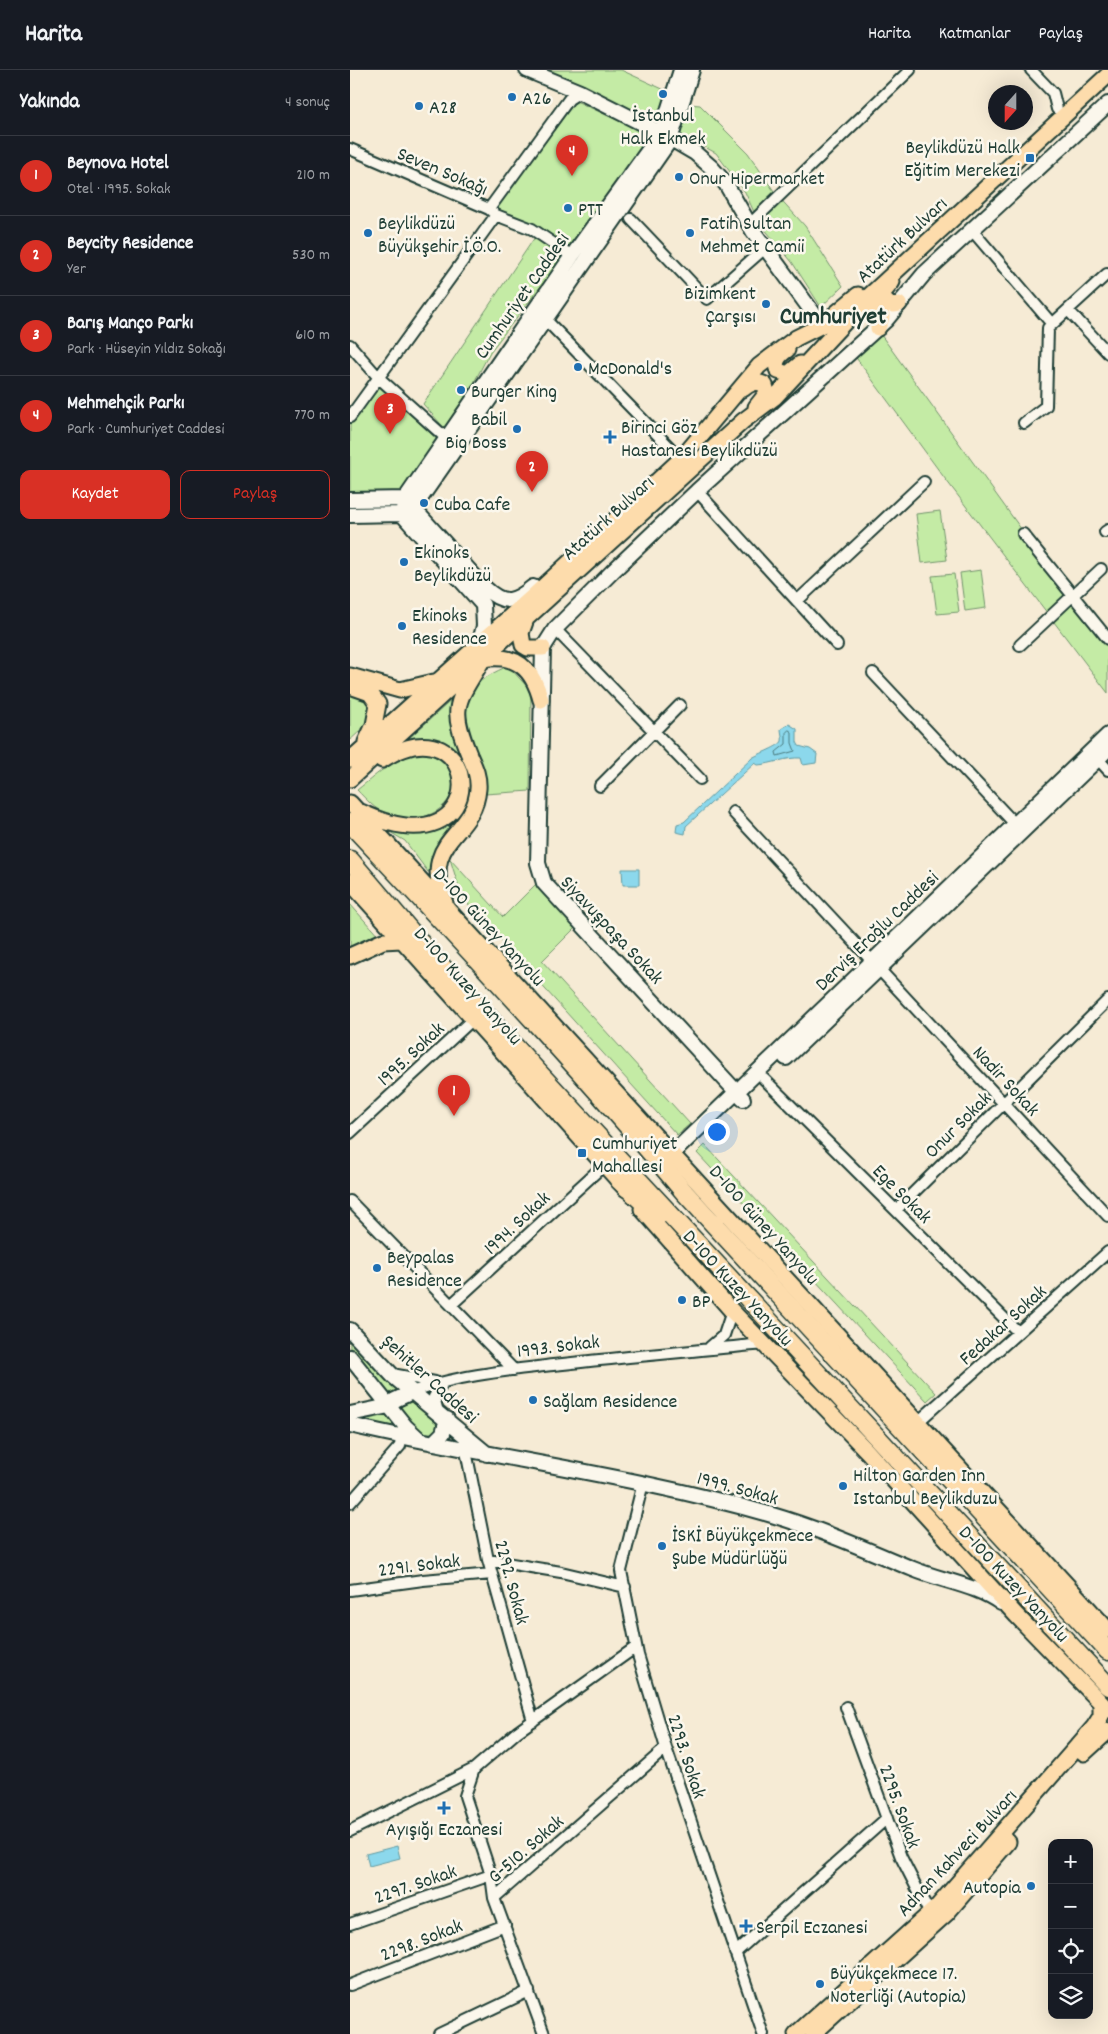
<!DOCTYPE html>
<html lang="tr">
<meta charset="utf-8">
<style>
body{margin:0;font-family:Dekko,sans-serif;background:#242831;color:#f1f3f6}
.controls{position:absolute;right:15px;bottom:15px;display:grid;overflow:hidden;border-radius:10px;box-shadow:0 5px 20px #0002}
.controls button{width:45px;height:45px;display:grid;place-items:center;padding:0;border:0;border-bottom:1px solid #363941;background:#171b24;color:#f1f3f6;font:25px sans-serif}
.compass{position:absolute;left:638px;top:15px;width:45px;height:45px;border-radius:50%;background:#171b24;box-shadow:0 5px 20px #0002;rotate:201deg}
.you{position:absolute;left:366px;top:1061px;width:18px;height:18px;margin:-12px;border:4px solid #fff;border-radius:50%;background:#1a73e8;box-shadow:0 0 0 8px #1a73e833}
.badge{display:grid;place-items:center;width:32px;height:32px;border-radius:50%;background:#d93025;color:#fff;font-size:16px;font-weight:700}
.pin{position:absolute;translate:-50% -41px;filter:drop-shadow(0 1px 2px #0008)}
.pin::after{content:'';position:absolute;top:26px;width:18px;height:15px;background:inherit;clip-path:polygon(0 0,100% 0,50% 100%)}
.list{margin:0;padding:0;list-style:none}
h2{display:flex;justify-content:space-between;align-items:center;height:65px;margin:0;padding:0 20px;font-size:21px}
h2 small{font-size:16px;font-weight:400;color:#9ea1a6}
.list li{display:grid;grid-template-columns:32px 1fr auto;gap:15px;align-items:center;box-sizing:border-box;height:80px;padding:0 20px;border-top:1px solid #363941}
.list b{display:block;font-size:19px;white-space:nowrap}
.list p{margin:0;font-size:16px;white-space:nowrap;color:#9ea1a6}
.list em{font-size:16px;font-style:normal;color:#9ea1a6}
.actions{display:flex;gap:10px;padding:15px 20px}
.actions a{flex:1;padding:11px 0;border:1px solid #d93025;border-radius:10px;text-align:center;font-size:18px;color:#d93025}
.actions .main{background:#d93025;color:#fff}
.icon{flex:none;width:28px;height:28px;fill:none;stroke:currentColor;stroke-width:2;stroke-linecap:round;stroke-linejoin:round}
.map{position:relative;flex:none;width:758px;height:1964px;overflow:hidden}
header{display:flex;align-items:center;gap:30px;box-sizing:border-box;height:70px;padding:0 25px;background:#171b24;border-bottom:1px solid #363941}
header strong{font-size:24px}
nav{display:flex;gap:28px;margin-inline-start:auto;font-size:18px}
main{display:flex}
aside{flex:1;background:#171b24}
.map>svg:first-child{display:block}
.green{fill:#c4eba5;stroke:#72946c}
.water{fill:#8cd8ec;stroke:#609aa2}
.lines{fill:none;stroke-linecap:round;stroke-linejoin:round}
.shore{stroke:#4b7b7e;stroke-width:1}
.street-casing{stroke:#1f3d34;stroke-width:14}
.secondary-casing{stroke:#1f3d34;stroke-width:18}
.primary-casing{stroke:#1f3d34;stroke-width:19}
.highway-casing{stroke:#1f3d34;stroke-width:21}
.street{stroke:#fbf7ec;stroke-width:10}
.secondary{stroke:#fbf7ec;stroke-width:14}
.primary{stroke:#fddcac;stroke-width:15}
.highway{stroke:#fddcac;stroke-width:18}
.poi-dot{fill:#1f6fb2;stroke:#fbf7ec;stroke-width:2}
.labels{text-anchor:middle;stroke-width:5;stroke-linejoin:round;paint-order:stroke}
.poi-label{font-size:20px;fill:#1f3d34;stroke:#fbf7ec;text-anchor:start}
.street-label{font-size:20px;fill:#1f3d34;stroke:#fbf7ec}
.district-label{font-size:25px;font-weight:bold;fill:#1f3d34;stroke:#fbf7ec}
</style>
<header>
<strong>Harita</strong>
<nav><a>Harita</a><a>Katmanlar</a><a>Paylaş</a></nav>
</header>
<main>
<aside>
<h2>Yakında<small>4 sonuç</small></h2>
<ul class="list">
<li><span class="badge">1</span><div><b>Beynova Hotel</b><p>Otel · 1995. Sokak</p></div><em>210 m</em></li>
<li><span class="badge">2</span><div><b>Beycity Residence</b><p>Yer</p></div><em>530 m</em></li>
<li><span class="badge">3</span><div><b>Barış Manço Parkı</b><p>Park · Hüseyin Yıldız Sokağı</p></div><em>610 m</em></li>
<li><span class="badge">4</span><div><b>Mehmehçik Parkı</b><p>Park · Cumhuriyet Caddesi</p></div><em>770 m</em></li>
</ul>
<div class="actions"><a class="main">Kaydet</a><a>Paylaş</a></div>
</aside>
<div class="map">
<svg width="758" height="1964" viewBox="0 0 758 1964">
<rect width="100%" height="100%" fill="#f6ebd5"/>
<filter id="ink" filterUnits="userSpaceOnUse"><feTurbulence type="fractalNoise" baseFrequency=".02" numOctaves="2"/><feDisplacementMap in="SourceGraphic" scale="10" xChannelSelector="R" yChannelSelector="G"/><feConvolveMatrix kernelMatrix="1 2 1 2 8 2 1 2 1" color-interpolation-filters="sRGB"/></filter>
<g filter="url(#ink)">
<!-- green -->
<path class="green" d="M 191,0 L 271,0 L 317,21 L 309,54 Z
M 226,31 L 293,62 L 297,75 L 222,181 L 192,160 L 146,138 Z
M 337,34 L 350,35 L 398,83 L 426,124 L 455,156 L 493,216 L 471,237 L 442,192 L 408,151 L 395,122 L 366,83 L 326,62 Z
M 185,167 L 214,186 L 140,282 L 98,362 L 73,334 Z
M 531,265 L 687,481 L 758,572 L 758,623 L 593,406 L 504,285 Z
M 28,315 L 93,375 L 53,427 L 0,426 L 0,352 Z
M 590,441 L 597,490 L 572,493 L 566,444 Z
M 631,500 L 636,538 L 615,541 L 610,503 Z
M 604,504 L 609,542 L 587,544 L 582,506 Z
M 156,597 L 161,599 L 181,621 L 180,721 L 135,724 C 139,670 74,632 156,597 Z
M 0,620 L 18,630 C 23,649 14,658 0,670 Z
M 106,626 L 123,702 L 122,727 L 83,801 L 78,802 L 55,771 L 40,762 L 41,759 C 81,774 130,746 114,699 L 57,670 Z
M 74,683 C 134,696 96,767 37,744 C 25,740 16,729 7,720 C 30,702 45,686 74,683 Z
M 100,789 L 153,847 L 186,814 L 226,857 L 192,891 L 340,1054 L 327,1065 L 112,827 Z
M 0,834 L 29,867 L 0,882 Z
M 355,1075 L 586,1323 L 577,1331 L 347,1083 Z
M 0,1272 L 54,1321 L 39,1330 L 0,1278 Z
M 57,1331 C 69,1332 87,1345 87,1358 L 83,1363 L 73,1363 L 53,1347 L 51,1337 Z
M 34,1343 L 55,1363 L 0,1349 Z"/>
<!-- water -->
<path class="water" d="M 439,654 L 447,659 L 447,672 L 449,676 L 460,679 L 467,684 L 466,693 L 453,695 L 451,688 C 436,687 422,694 408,695 L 405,693 L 336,756 L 335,764 L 326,762 L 327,754 L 334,752 L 402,688 C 408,684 431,676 432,671 C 433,667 431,663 431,659 Z
M 272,799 L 289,799 L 289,815 L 273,815 Z
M 47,1776 L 50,1788 L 19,1796 L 16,1784 Z"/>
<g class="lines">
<!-- shore -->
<path class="shore" d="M 439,660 L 442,662 L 442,673 L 445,681 L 427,686 L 426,682 L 436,674 L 436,663 Z"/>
<defs>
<path id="street" d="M 681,0 L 703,23 L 707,39
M 0,79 L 139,139 L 146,145 L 182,159 L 222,186
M 139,139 L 219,29 L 230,22
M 281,149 L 357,229 L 415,178
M 399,155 L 560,0
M 621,159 L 702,254
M 718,240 L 758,283
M 195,249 L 331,389
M 0,275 L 29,308 L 96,368
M 0,347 L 146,145
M 674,353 L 696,336 L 698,258 L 757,204
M 347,421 L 487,575
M 755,462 L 758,460
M 673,464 L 758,569
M 447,531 L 574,412
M 205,559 L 350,709
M 670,575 L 751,499
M 523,603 L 665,754
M 748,689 L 758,700
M 250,716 L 330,635
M 383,742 L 522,891
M 529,899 L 758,1146
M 414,1009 L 668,1262
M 0,1063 L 123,949
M 0,1131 L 164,1300
M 546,1140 L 758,930
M 101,1235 L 254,1095
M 360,1277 L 374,1265 L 382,1241
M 42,1304 L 85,1312
M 62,1322 C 102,1306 160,1300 203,1295 C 273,1287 344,1281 414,1274
M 88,1342 L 84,1327 L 93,1313
M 569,1351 L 758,1182
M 116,1381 L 138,1490 L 183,1651
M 293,1413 L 271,1501 L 288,1585 L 316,1678 L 413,1964
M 0,1433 L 50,1376 L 51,1367
M 138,1490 L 211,1502 L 275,1517
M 0,1520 L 73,1510 L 142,1504
M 496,1637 L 551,1787 L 580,1844
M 0,1761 L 124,1699
M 144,1828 L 141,1805 L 115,1726 L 124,1699 L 167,1662 L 286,1577
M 0,1854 L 141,1805
M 385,1883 L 537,1748
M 0,1915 L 155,1855
M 89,1964 L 179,1921
M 194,1964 L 144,1828 L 316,1678"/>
<path id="secondary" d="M 177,0 L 230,22 L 311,63 L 345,83 L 361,97 L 376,114 L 403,161 L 472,255
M 0,430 L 55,429 L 135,518 C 154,536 165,532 183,517
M 52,444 L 55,429 L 222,186 L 311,63 L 331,0
M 52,444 L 133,535 L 134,556 L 129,575
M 0,445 L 52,444 L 63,439 L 320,70 L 342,0
M 436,988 L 758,679
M 393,1029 L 194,813 L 188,793 L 193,578 L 205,559 L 262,502 L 347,421 L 536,250 L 574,204 L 758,34
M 323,1083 L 758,665
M 0,1260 L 43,1306 L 137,1384
M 0,1287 L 56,1357 L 70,1370
M 0,1344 L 39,1336 L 45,1330 L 62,1322
M 0,1355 C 140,1388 284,1405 422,1445 C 470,1459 517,1480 563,1499 C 592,1511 626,1515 651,1533
M 83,1373 L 93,1363 L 97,1349"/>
<path id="primary" d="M 542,212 L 532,224 C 536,232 541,237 549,234
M 507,241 L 521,234 L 531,241 L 532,247 L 528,258
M 437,280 C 430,285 423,291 428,301 L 438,304 L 450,294
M 393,319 C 400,313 407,310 415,315 L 417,323 L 406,337
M 176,549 L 171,563 L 173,575 L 178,578 L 193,578
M 0,606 L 50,620 L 84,612
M 0,616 L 20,623 L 28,634 L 24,655 L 16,672
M 0,690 L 182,527 L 331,389 L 409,296 L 446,268 L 472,255 L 508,225
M 0,709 L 393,351 L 425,327 L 518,227 L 758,5
M 0,733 L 758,1560
M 11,742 C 149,807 133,624 32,690
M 0,812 L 276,1119
M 95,833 C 69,768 124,768 128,719 C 129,707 125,698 120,687 C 99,636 106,634 133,589 C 166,583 183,599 191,630
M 0,886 L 33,871 L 51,870
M 292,1139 L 382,1241 L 517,1381 L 667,1546 L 758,1640
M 734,1683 L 758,1661
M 446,1964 L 587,1837 L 744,1657 L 751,1646 L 751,1633
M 463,1964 L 596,1844 L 658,1772"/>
<path id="highway" d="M 0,753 C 114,875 228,995 335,1123 L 758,1581
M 0,790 L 74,877 L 188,1002 L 758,1616
M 269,1110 L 308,1146"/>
</defs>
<!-- street casing -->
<use href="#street" class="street-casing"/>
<!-- secondary casing -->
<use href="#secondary" class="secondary-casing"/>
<!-- primary casing -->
<use href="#primary" class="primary-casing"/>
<!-- highway casing -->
<use href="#highway" class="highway-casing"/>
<!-- street -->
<use href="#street" class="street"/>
<!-- secondary -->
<use href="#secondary" class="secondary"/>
<!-- primary -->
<use href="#primary" class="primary"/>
<!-- highway -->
<use href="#highway" class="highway"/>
</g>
</g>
<!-- markers -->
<g class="poi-dot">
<circle cx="313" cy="24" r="5"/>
<circle cx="162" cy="27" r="5"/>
<circle cx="69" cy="36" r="5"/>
<rect x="675" y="83" width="10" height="10" rx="2.5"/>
<circle cx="329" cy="107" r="5"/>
<circle cx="218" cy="138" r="5"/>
<circle cx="18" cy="163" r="5"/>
<circle cx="340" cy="163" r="5"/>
<circle cx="416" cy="234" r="5"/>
<circle cx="228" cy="297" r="5"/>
<circle cx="111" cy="320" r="5"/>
<circle cx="167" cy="359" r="5"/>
<path d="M257.5 359.5h5v5h5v5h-5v5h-5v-5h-5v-5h5z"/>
<circle cx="74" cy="433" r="5"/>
<circle cx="54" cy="492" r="5"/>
<circle cx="52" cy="556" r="5"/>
<rect x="227" y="1078" width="10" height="10" rx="2.5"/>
<circle cx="27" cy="1198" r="5"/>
<circle cx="332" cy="1230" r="5"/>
<circle cx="183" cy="1330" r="5"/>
<circle cx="493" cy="1416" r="5"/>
<circle cx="312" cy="1476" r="5"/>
<path d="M91.5 1730.5h5v5h5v5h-5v5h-5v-5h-5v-5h5z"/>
<circle cx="681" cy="1816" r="5"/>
<path d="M393.5 1848.5h5v5h5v5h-5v5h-5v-5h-5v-5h5z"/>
<circle cx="470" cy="1914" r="5"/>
</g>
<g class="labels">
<!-- poi labels -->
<g class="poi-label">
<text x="172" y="34">A26</text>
<text x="79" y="43">A28</text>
<text x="313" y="51" text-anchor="middle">İstanbul<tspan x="313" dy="23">Halk Ekmek</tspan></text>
<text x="670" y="83" text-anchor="end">Beylikdüzü Halk<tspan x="670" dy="23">Eğitim Merekezi</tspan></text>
<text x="339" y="114">Onur Hipermarket</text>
<text x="228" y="145">PTT</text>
<text x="28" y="159">Beylikdüzü<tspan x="28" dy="23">Büyükşehir İ.Ö.O.</tspan></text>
<text x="350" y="159">Fatih Sultan<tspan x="350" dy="23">Mehmet Camii</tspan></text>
<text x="406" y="229" text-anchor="end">Bizimkent<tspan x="406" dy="23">Çarşısı</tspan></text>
<text x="238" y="304">McDonald's</text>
<text x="121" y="327">Burger King</text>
<text x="157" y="355" text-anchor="end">Babil<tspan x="157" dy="23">Big Boss</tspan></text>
<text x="271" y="363">Birinci Göz<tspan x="271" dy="23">Hastanesi Beylikdüzü</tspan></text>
<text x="84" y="440">Cuba Cafe</text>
<text x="64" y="488">Ekinoks<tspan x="64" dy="23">Beylikdüzü</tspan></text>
<text x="62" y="551">Ekinoks<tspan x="62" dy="23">Residence</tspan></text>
<text x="242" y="1079">Cumhuriyet<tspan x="242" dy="23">Mahallesi</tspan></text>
<text x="37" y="1193">Beypalas<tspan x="37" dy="23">Residence</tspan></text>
<text x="342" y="1237">BP</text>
<text x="193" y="1337">Sağlam Residence</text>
<text x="503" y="1411">Hilton Garden Inn<tspan x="503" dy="23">Istanbul Beylikduzu</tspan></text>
<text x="322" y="1471">İSKİ Büyükçekmece<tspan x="322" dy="23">Şube Müdürlüğü</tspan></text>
<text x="94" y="1765" text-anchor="middle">Ayışığı Eczanesi</text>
<text x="671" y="1823" text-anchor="end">Autopia</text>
<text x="406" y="1863">Serpil Eczanesi</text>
<text x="480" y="1909">Büyükçekmece 17.<tspan x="480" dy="23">Noterliği (Autopia)</tspan></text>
</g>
<!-- street labels -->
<g class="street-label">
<text transform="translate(93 100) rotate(23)" y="7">Seven Sokağı</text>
<text transform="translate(551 169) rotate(-43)" y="7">Atatürk Bulvarı</text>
<text transform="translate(171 225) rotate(-55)" y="7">Cumhuriyet Caddesi</text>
<text transform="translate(257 447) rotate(-42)" y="7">Atatürk Bulvarı</text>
<text transform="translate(140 856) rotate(47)" y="7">D-100 Güney Yanyolu</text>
<text transform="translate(263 859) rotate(47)" y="7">Siyavuşpaşa Sokak</text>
<text transform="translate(526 860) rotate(-44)" y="7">Derviş Eroğlu Caddesi</text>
<text transform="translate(119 915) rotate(48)" y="7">D-100 Kuzey Yanyolu</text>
<text transform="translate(60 983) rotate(-43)" y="7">1995. Sokak</text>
<text transform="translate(657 1010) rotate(47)" y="7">Nadir Sokak</text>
<text transform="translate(607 1054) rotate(-45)" y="7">Onur Sokak</text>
<text transform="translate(553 1123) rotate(45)" y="7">Ege Sokak</text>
<text transform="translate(166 1152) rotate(-43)" y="7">1994. Sokak</text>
<text transform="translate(415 1154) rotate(48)" y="7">D-100 Güney Yanyolu</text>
<text transform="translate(389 1217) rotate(47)" y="7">D-100 Kuzey Yanyolu</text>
<text transform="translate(652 1254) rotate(-42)" y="7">Fedakar Sokak</text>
<text transform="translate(208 1275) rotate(-7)" y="7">1993. Sokak</text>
<text transform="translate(81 1308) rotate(42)" y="7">Şehitler Caddesi</text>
<text transform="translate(388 1417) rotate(15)" y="7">1999. Sokak</text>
<text transform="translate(69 1494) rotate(-7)" y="7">2291. Sokak</text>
<text transform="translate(163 1512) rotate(75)" y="7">2292. Sokak</text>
<text transform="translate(665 1513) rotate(47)" y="7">D-100 Kuzey Yanyolu</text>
<text transform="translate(338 1686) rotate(72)" y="7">2293. Sokak</text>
<text transform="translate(551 1736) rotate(70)" y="7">2295. Sokak</text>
<text transform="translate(175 1778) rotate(-41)" y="7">G-510. Sokak</text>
<text transform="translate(606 1782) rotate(-47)" y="7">Adnan Kahveci Bulvarı</text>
<text transform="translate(65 1813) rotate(-19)" y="7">2297. Sokak</text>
<text transform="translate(71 1869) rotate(-21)" y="7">2298. Sokak</text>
</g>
<!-- district labels -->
<g class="district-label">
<text x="483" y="253">Cumhuriyet</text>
</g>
</g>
</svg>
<div class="controls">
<button>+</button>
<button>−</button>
<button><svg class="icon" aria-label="locate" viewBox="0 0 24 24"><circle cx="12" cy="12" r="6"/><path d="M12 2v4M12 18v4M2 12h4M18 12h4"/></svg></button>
<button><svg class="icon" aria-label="layers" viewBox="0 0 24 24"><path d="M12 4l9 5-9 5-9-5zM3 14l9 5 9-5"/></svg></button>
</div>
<svg class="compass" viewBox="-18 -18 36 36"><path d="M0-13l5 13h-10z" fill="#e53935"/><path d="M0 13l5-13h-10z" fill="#9ea1a6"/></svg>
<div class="you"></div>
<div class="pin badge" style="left:104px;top:1046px">1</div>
<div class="pin badge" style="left:182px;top:422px">2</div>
<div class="pin badge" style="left:40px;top:364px">3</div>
<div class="pin badge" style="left:222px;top:106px">4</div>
</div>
</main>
